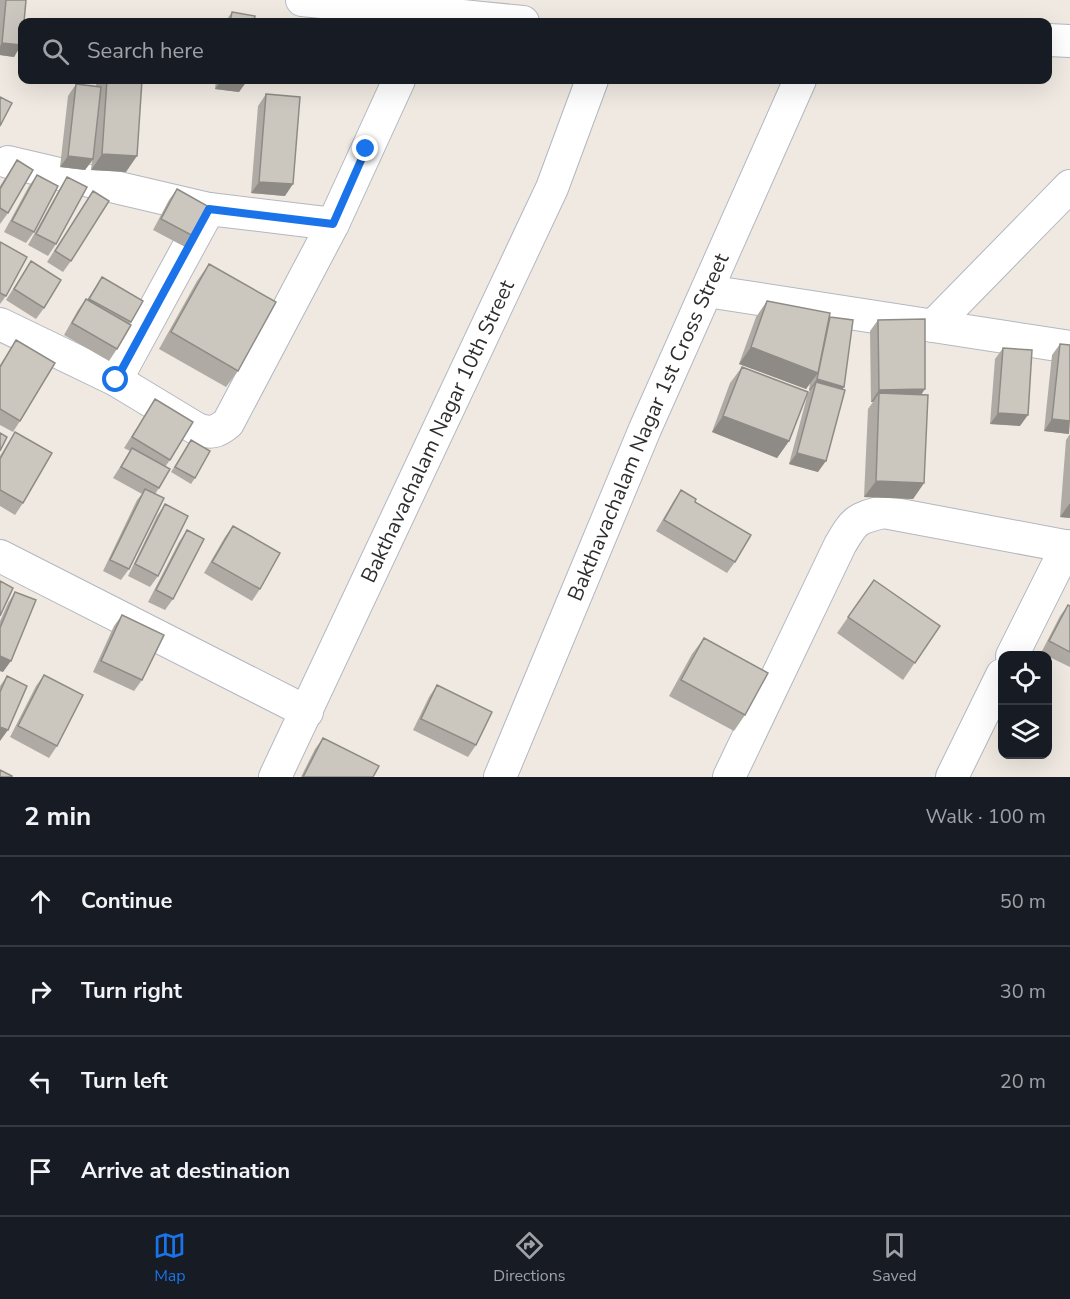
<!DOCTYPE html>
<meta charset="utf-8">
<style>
body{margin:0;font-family:"Nunito Sans",sans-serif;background:#20242c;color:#f1f3f6}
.controls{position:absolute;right:18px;bottom:18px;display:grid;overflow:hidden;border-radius:12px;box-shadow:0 6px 24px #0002}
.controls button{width:54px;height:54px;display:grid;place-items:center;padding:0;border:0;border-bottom:2px solid #363941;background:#171b24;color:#f1f3f6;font:30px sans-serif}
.stop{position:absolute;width:18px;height:18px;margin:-14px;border:4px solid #1a73e8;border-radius:50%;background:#fff}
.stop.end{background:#1a73e8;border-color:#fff;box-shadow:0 2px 6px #0008}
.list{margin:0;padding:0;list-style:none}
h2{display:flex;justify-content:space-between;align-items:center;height:78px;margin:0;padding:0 24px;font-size:26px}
h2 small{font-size:20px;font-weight:400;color:#9ea1a6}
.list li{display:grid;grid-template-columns:39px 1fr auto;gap:18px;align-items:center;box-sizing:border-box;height:90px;padding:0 24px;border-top:2px solid #363941}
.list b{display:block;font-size:22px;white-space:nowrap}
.list em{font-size:20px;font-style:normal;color:#9ea1a6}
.icon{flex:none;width:33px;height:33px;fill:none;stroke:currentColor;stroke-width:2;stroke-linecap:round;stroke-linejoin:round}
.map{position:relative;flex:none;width:1070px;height:777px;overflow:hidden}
.search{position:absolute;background:#171b24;box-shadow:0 6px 24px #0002;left:18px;right:18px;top:18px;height:66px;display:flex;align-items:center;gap:15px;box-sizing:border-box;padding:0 21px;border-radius:12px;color:#9ea1a6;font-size:22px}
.sheet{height:438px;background:#171b24}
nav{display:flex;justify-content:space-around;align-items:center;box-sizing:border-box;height:84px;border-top:2px solid #363941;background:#171b24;font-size:16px;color:#9ea1a6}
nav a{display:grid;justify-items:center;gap:3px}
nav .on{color:#1a73e8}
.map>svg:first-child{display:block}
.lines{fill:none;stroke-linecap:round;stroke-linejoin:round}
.minor-casing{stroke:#b4b7c1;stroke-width:34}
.minor{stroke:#fff;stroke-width:32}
.wall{fill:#afaba4}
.shaded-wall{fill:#8e8b86}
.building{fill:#cbc7bf;stroke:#8e8b86;stroke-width:1.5}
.route{stroke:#1a73e8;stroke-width:8}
.labels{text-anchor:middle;stroke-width:6;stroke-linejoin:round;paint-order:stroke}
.street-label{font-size:21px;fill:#2e2e2e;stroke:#fff}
</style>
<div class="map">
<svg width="1070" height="777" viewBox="0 0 1070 777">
<rect width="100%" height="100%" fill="#efe9e1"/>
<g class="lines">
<defs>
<g id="minor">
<path d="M 302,0 L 523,22"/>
<path d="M 1048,40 L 1070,41"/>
<path d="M 8,162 L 209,209"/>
<path d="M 707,291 L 1070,347"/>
<path d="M 0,324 L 116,380 L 197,429 C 211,434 217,432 228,423 L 333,224 L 399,80"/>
<path d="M 933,326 L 1070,186"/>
<path d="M 116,380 L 209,209 L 333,224"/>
<path d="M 0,556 L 307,712"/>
<path d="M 1012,656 L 1067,546"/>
<path id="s1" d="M 275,777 L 552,188 L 592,80"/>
<path id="s2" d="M 500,777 L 645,429 L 800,80"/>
<path d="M 729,777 L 840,545 C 854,521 856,518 884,512 L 1070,547"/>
<path d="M 952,777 L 1002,675"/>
</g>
</defs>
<!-- minor casing -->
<use href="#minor" class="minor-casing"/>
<!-- minor -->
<use href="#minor" class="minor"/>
</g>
<!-- wall -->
<path class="wall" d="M 0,0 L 26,0 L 21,45 L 14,57 L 0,55 Z
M 232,12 L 254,22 L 225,22 Z
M 97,80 L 142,80 L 126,172 L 91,170 L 92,161 L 85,170 L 60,167 L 68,96 L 76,84 L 96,86 Z
M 216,80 L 247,80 L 239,92 L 215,89 Z
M 266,94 L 285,196 L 251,193 L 258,106 Z
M 17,160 L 8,213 L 0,224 L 0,186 Z
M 37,175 L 34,232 L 26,243 L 4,232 L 29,186 Z
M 67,177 L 56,244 L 48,256 L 28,245 L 60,188 Z
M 177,189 L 195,237 L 187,248 L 153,230 L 169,200 Z
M 93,191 L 71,261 L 63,272 L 47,262 Z
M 0,242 L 6,296 L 0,304 Z
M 31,261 L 44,308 L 36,319 L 6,300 Z
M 209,264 L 238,371 L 226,387 L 159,349 L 197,281 Z
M 102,277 L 143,301 L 130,324 L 117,349 L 109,361 L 64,335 L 78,310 L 86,299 L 87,300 Z
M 767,301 L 829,318 L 843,389 L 818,472 L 789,464 L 808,393 L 810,391 L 809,390 L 810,383 L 806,389 L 739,364 L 756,317 Z
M 878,320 L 922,394 L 924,483 L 913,499 L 864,497 L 868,409 L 873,402 L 871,402 L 870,331 Z
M 16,340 L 20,421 L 13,432 L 0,425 L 0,365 Z
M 1060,344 L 1069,434 L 1044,431 L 1052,355 Z
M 1003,348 L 1020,426 L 990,424 L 995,359 Z
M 742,367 L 789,441 L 777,458 L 712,432 L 730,383 Z
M 155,399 L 170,460 L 165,467 L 159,488 L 155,494 L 129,569 L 121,580 L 103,571 L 137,500 L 142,494 L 113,478 L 130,451 L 124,448 Z
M 15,432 L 23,503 L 15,515 L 0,506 L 0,456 Z
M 1070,434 L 1070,518 L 1060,517 L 1066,440 Z
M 191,440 L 195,478 L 191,484 L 171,472 Z
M 681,490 L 735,562 L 727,573 L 656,531 L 673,502 Z
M 165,504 L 158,576 L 150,587 L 128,576 L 157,516 Z
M 233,526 L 260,589 L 252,601 L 204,573 L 225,537 Z
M 187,530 L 173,599 L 165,610 L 148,602 L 179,542 Z
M 874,580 L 940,626 L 903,680 L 837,633 Z
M 15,592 L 3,672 L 0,671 L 0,621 L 8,603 Z
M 1068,605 L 1070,606 L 1070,667 L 1041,653 L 1060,616 Z
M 122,615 L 142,680 L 134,691 L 93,672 L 114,626 Z
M 704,638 L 745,715 L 734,731 L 669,696 L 692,654 Z
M 44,675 L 57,746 L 49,758 L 10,737 L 36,686 Z
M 7,676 L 0,741 L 0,686 Z
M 437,685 L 476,745 L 468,757 L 413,730 L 429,697 Z
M 323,738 L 373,777 L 301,777 L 315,749 Z"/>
<!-- shaded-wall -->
<path class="shaded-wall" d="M 2,43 L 21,45 L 14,57 L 0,55 L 0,46 Z
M 222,80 L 235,80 L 247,81 L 239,92 L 215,89 Z
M 102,154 L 137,156 L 126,172 L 91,170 Z
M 68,156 L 93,159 L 85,170 L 60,167 Z
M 259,182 L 293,184 L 285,196 L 251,193 Z
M 751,347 L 818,373 L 806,389 L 739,364 Z
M 817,379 L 844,387 L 836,399 L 816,382 L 810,391 L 809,390 Z
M 925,389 L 917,401 L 879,393 L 873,402 L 871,402 L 879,390 Z
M 998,413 L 1028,415 L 1020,426 L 990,424 Z
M 723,416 L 789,441 L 777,458 L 712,432 Z
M 1052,419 L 1070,421 L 1069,434 L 1044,431 Z
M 797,453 L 826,461 L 818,472 L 789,464 Z
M 876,481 L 924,483 L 913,499 L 864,497 Z
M 1070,503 L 1070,518 L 1060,517 Z
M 0,656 L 11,661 L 3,672 L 0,671 Z
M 0,727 L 8,730 L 0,741 Z"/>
<!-- building -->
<path class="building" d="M 6,0 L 26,0 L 24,22 L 22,22 L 21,45 L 2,43 Z
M 232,12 L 255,16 L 254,22 L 230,22 Z
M 107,80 L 142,80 L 137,156 L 102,154 Z
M 76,84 L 101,87 L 93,159 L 68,156 Z
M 266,94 L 300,97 L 293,184 L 259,182 Z
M 0,97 L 12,103 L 0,126 Z
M 17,160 L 33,170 L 8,213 L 0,208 L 0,189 Z
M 37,175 L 58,186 L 34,232 L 12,221 Z
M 67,177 L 87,187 L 56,244 L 36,234 Z
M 177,189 L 211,208 L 195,237 L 161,219 Z
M 93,191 L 109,201 L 71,261 L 55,251 Z
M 0,242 L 27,257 L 6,296 L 0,293 Z
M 31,261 L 61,280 L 44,308 L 14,289 Z
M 209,264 L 276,302 L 238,371 L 171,332 Z
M 102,277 L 143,301 L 131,322 L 89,299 Z
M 86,299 L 131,325 L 117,349 L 72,323 Z
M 767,301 L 830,313 L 818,373 L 751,347 Z
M 830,317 L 853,320 L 844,387 L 817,379 Z
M 925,319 L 925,389 L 879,390 L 878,320 Z
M 16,340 L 55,363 L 20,421 L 0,409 L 0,367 Z
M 1060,344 L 1070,345 L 1070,421 L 1052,419 Z
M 1003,348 L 1032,350 L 1028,415 L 998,413 Z
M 742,367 L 808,392 L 789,441 L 723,416 Z
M 816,382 L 845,390 L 826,461 L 797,453 Z
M 879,393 L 928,395 L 924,483 L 876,481 Z
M 155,399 L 193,422 L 170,460 L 132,437 Z
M 15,432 L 52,453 L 23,503 L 0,490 L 0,459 Z
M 0,433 L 7,437 L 0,451 Z
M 191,440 L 210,451 L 195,478 L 175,467 Z
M 132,448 L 170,469 L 159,488 L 121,467 Z
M 145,489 L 164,498 L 129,569 L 110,560 Z
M 681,490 L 696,499 L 695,502 L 751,535 L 735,562 L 664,520 Z
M 165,504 L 188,516 L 158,576 L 135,564 Z
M 233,526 L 280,553 L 260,589 L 212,562 Z
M 187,530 L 204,539 L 173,599 L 156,590 Z
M 874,580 L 940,626 L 915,663 L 848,617 Z
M 0,581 L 13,588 L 0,616 Z
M 15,592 L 36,600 L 11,661 L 0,656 L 0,628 Z
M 1068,605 L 1070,606 L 1070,652 L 1049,641 Z
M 122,615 L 164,635 L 142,680 L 101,661 Z
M 704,638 L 768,673 L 745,715 L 681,680 Z
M 44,675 L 83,695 L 57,746 L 18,726 Z
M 7,676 L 27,686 L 8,730 L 0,727 L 0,692 Z
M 437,685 L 492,712 L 476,745 L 421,719 Z
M 323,738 L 379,766 L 373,777 L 303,777 Z
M 0,770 L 12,776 L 12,777 L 0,777 Z"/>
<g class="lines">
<!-- route -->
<path class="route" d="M 116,380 L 209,209 L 333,224 L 366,149"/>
</g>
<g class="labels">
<!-- street labels -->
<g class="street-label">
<text dy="7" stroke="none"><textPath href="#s2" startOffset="380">Bakthavachalam Nagar 1st Cross Street</textPath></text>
<text dy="7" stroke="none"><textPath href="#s1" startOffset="382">Bakthavachalam Nagar 10th Street</textPath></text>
</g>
</g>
</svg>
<div class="controls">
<button><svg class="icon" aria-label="locate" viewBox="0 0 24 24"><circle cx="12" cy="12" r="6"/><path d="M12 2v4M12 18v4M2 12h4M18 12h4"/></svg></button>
<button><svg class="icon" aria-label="layers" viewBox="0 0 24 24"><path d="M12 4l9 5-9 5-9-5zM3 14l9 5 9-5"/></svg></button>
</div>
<div class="stop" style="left:116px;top:380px"></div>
<div class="stop end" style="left:366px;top:149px"></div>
<div class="search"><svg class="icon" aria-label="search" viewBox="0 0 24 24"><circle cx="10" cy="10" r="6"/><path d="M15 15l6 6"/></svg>Search here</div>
</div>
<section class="sheet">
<h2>2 min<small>Walk · 100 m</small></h2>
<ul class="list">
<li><svg class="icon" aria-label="ahead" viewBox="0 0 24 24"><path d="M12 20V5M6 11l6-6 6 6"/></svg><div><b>Continue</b></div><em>50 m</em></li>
<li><svg class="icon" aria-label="right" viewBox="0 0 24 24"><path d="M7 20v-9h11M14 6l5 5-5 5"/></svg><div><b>Turn right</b></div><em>30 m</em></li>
<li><svg class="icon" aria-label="left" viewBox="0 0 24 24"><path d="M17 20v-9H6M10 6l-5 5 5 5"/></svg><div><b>Turn left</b></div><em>20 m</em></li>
<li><svg class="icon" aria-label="arrive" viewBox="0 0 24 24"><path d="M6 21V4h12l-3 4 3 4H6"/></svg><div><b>Arrive at destination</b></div></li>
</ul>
</section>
<nav>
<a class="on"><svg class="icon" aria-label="map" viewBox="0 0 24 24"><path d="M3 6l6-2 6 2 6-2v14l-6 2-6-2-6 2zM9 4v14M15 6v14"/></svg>Map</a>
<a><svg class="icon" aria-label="directions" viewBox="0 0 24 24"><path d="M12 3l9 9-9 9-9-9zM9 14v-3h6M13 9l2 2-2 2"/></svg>Directions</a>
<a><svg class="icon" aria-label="saved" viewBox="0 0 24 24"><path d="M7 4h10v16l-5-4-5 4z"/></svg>Saved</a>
</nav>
